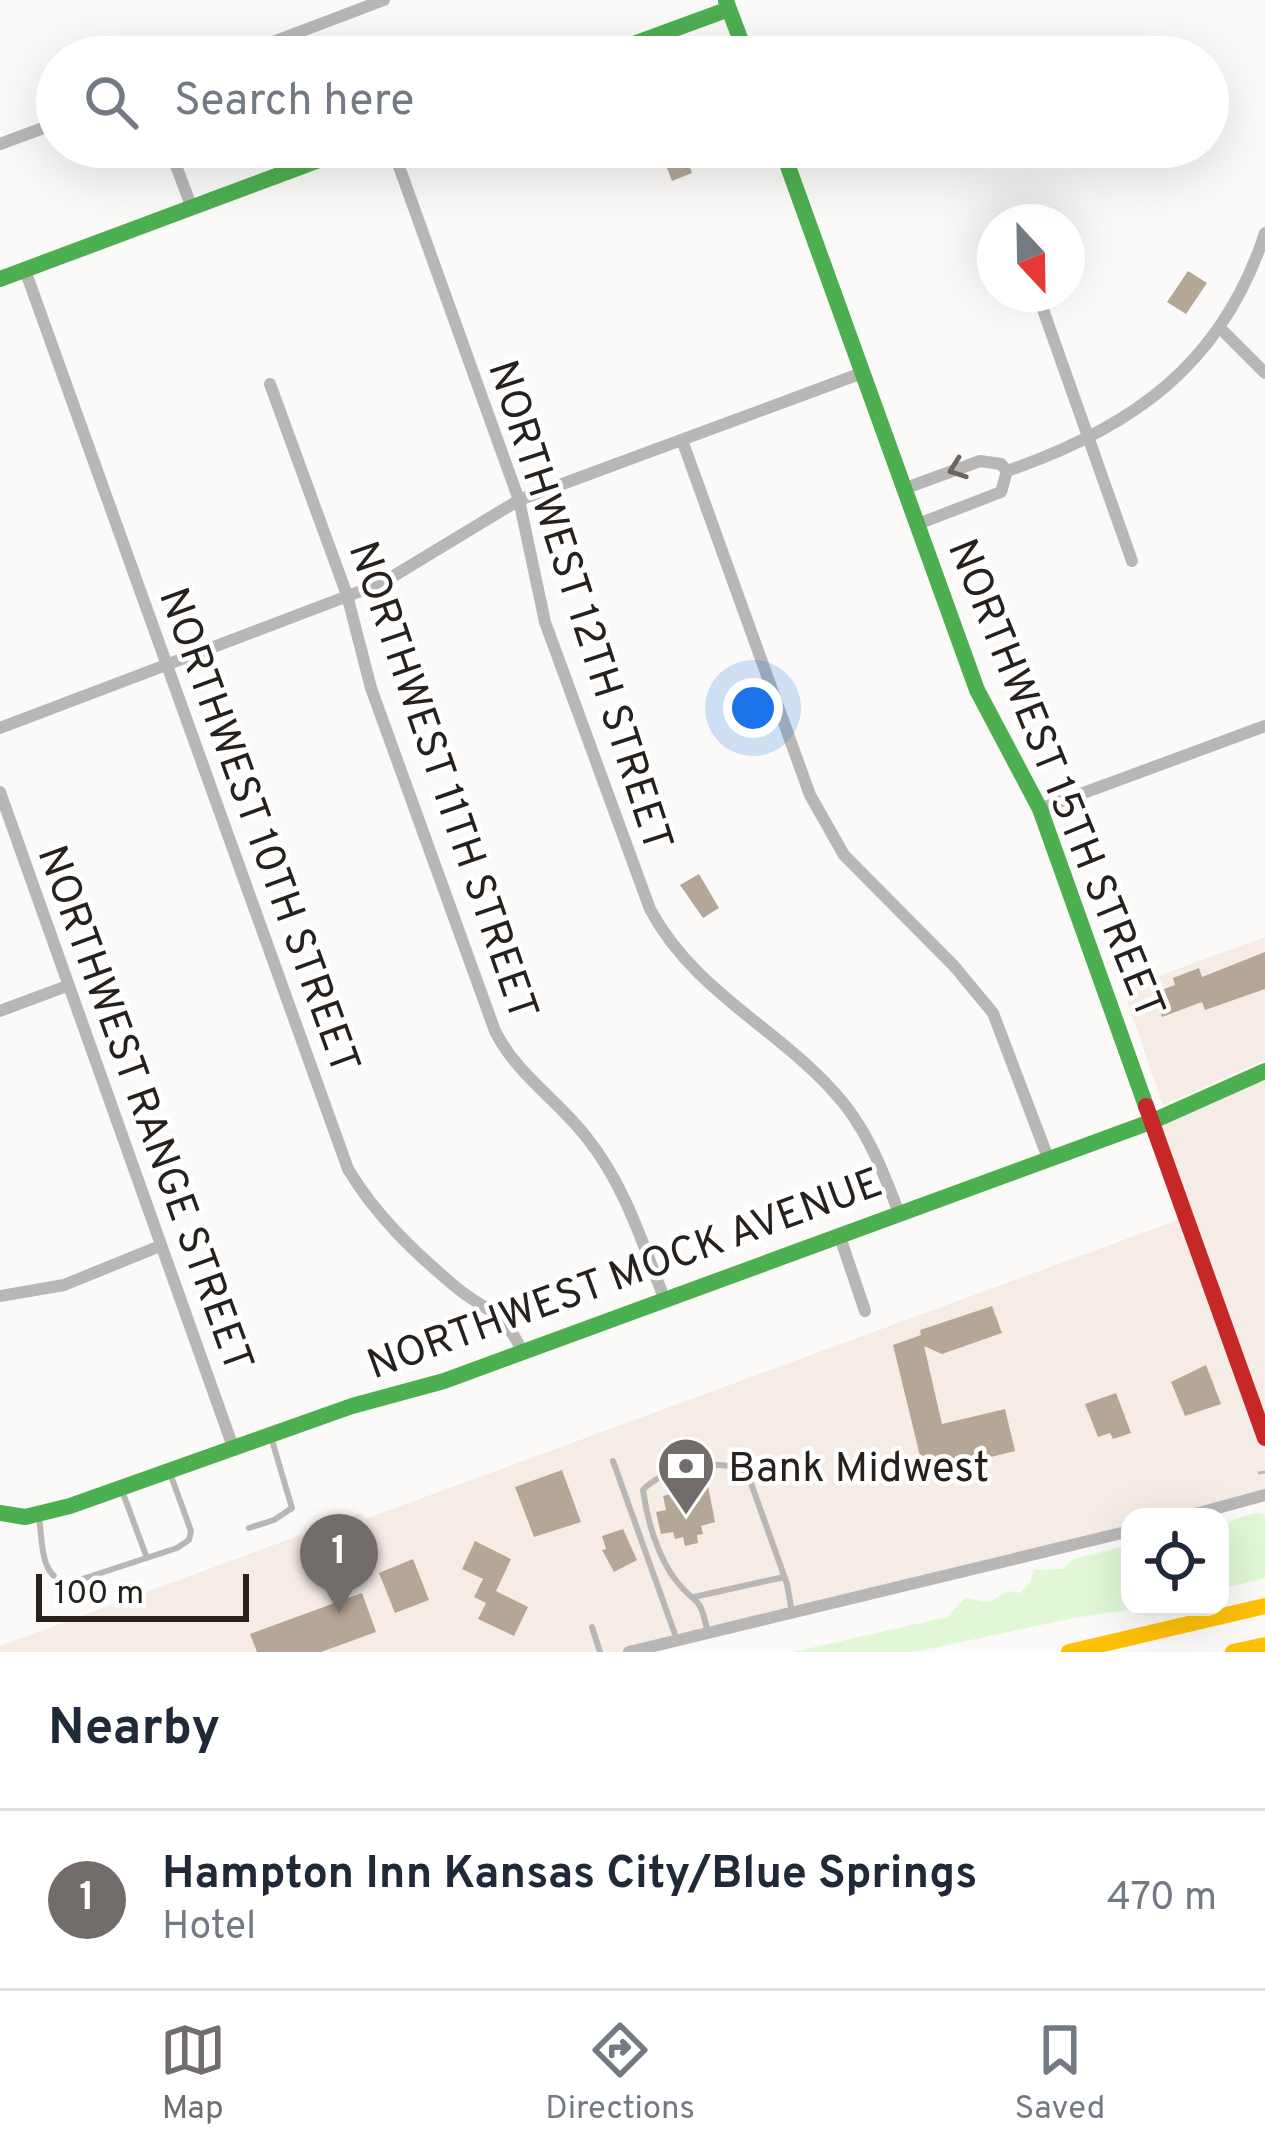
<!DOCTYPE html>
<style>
body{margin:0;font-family:Overpass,sans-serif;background:#f6f6f7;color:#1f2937}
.controls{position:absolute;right:36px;bottom:36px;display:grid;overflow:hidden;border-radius:24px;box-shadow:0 12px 48px #0002}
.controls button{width:108px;height:108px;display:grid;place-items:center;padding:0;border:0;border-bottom:3px solid #e0e1e3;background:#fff;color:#1f2937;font:60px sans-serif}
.compass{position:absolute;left:977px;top:204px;width:108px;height:108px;border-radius:50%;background:#fff;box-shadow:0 12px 48px #0002;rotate:158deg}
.scale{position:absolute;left:36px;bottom:30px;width:213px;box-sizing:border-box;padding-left:12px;border:6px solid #27211d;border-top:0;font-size:33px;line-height:42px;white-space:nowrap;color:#27211d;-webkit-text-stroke:9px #fff;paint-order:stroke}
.you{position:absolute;left:753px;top:708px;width:42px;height:42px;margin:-30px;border:9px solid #fff;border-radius:50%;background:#1a73e8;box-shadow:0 0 0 18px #1a73e833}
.badge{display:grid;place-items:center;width:78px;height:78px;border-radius:50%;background:#726d6a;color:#fff;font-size:39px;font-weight:700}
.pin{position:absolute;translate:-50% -99px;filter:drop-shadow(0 3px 6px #0008)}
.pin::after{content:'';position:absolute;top:63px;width:42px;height:36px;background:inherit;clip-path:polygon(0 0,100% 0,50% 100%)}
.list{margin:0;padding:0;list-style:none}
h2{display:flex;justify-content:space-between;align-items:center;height:156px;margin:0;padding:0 48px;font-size:51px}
h2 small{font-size:39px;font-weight:400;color:#747a83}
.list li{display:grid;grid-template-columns:78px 1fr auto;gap:36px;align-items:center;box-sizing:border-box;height:180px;padding:0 48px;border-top:3px solid #e0e1e3}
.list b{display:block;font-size:45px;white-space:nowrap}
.list p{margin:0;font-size:39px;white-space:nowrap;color:#747a83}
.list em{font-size:39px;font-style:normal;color:#747a83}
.icon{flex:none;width:66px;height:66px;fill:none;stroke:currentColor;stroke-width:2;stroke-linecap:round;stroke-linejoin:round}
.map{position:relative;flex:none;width:1265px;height:1652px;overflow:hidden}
.search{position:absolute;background:#fff;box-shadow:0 12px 48px #0002;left:36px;right:36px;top:36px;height:132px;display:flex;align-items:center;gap:30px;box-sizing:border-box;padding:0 42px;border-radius:66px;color:#747a83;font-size:45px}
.sheet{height:336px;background:#fff}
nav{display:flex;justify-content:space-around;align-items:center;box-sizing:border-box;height:168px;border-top:3px solid #e0e1e3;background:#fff;font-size:33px;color:#747a83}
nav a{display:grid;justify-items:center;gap:6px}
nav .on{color:#726d6a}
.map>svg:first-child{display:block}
.built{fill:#f5ece6}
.green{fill:#e1f7d5}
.building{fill:#b5a797}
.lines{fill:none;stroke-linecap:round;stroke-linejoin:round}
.path{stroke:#bcbab8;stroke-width:3;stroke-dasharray:12 6;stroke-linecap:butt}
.lane{stroke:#b8b7b5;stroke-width:6}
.street{stroke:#b8b7b5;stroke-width:12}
.fast{stroke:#4caf50;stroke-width:16}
.slow{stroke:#ffc107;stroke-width:16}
.jam{stroke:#c62828;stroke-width:16}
.oneway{stroke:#686461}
.labels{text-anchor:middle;stroke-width:9;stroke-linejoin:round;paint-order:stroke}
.street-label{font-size:42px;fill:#27211d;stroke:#fff}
.poi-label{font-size:42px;fill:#27211d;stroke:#fff;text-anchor:start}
</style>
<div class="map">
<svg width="1265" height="1652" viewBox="0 0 1265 1652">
<rect width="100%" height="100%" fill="#fcfaf8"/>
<!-- built -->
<path class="built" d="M 1265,937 L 1265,1060 L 1163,1105 L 1123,989 Z
M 1265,1071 L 1265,1495 L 1184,1517 L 1130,1517 L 1130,1531 L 629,1652 L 0,1652 L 0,1646 L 360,1513 L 365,1519 L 1186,1217 L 1153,1121 Z"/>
<!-- green -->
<path class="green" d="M 1255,1513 L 1265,1514 L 1265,1578 L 1220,1589 L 1220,1531 L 1233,1520 Z
M 1130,1545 L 1130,1607 L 1146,1607 L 1074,1618 L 914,1652 L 793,1652 L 947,1617 L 965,1598 L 989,1602 L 1008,1591 L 1020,1593 L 1030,1583 L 1034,1570 L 1062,1569 L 1073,1559 Z"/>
<!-- building -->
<path class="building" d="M 622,147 L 683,147 L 692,173 L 672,181 L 661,152 L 628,164 Z
M 1188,271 L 1207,283 L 1186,314 L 1167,302 Z
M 699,874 L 719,908 L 703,918 L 680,885 Z
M 1265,952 L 1265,989 L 1205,1010 L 1202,1002 L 1162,1017 L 1153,993 L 1175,985 L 1173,978 L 1199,968 L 1202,977 Z
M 992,1306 L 1002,1333 L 942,1354 L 924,1346 L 942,1424 L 1005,1409 L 1015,1451 L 930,1472 L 934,1464 L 920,1456 L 893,1345 L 921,1335 L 920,1330 Z
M 1206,1365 L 1221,1404 L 1185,1416 L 1171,1382 Z
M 1116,1393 L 1131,1433 L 1113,1439 L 1110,1433 L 1098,1437 L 1085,1404 Z
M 562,1470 L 581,1522 L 534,1537 L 515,1487 Z
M 708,1486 L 715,1522 L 701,1526 L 703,1534 L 697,1535 L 698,1543 L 685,1546 L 683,1537 L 675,1539 L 673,1532 L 661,1534 L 656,1512 L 666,1510 L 663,1496 Z
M 623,1529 L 637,1560 L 614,1572 L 602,1550 L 606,1549 L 602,1536 Z
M 475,1541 L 511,1559 L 496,1591 L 528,1607 L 514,1636 L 478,1619 L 486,1603 L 474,1597 L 483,1579 L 462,1569 Z
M 413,1559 L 429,1600 L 395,1613 L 379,1573 Z
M 362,1593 L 376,1632 L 321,1652 L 257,1652 L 250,1634 Z"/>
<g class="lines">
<!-- path -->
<path class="path" d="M 1258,1473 L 1265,1472"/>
<!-- lane -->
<path class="lane" d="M 613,1461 L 677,1640
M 121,1488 L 147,1558
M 39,1517 C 43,1543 39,1575 67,1584 L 177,1548 L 189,1540 L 191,1531 L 170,1473
M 249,1528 L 274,1520 L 292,1508 L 271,1437
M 694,1597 L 784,1577
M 592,1627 L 600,1652
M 707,1629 C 699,1593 697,1607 677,1582 C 658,1558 647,1520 643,1490 C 663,1467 720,1457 747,1472 L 787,1584 L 792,1612"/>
<!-- street -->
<path class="street" d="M 233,57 L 384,0
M 0,144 L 57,123
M 169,147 L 192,208
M 392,147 L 519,500 L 545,622 L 650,909 C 692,989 774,1026 833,1091 C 866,1126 882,1169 899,1213
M 25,270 L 348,1169 C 376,1216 415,1253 457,1288 C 492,1316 499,1306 523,1352
M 1040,301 L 1132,561
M 1219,327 L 1265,373
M 270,384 L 347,595 L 371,688 L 495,1031 C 517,1075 558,1100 587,1138 C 625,1185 643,1245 665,1300
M 682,440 L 810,795 L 844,855 L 954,966 L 993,1013 L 1048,1158
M 1007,471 C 1132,428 1222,365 1265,233
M 906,488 L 980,461 L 1001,464 L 1007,471
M 918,524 L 1001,492 L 1007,471
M 0,728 L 382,583 L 519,500 L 862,373
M 0,792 L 233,1447
M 1040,809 L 1265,726
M 0,1011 L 67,986
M 840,1237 L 865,1311
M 0,1296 L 64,1285 L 160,1246
M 1184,1517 L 1265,1495
M 629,1652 L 1130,1531"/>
<!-- fast -->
<path class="fast" d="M 726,1 L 747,57
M 598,57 L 729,9
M 781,147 L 977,690 L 1040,809 L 1146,1106
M 0,279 L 354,147
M 0,1513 L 25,1517 L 70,1506 L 352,1406 L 444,1381 L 1153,1121 L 1265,1071"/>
<!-- slow -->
<path class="slow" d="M 1069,1652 L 1265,1606
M 1233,1652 L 1265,1645"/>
<!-- jam -->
<path class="jam" d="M 1146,1106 L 1265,1438"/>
</g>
<!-- one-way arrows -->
<defs><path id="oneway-chevron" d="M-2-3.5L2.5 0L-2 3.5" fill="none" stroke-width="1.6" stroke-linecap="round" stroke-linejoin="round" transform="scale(3)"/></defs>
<use class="oneway" href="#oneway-chevron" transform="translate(957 469) rotate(160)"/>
<!-- icons -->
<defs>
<symbol id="bank-pin" viewBox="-11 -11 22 30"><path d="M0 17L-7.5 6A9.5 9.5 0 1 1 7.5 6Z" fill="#726d6a" stroke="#fff"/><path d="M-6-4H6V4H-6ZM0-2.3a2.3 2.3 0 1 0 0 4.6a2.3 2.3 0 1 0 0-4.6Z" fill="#fff"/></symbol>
</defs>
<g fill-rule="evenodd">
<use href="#bank-pin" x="653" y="1433" width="66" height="90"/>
</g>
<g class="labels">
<!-- street labels -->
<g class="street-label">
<text transform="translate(582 605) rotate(72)" y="15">NORTHWEST 12TH STREET</text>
<text transform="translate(1058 778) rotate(68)" y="15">NORTHWEST 15TH STREET</text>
<text transform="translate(445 780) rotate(71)" y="15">NORTHWEST 11TH STREET</text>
<text transform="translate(261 830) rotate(70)" y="15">NORTHWEST 10TH STREET</text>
<text transform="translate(147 1108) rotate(70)" y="15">NORTHWEST RANGE STREET</text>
<text transform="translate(624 1272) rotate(-20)" y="15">NORTHWEST MOCK AVENUE</text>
</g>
<!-- poi labels -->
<g class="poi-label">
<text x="728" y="1481">Bank Midwest</text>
</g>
</g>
</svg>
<div class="controls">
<button><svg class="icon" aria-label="locate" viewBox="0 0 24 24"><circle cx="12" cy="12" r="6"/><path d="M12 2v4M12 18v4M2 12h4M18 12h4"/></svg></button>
</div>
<svg class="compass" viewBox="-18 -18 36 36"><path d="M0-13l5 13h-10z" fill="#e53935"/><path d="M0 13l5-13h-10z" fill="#747a83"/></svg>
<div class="scale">100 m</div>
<div class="you"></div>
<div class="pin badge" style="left:339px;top:1613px">1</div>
<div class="search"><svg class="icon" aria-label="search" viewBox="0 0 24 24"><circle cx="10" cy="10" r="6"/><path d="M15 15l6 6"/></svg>Search here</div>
</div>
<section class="sheet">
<h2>Nearby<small></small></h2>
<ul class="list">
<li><span class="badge">1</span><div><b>Hampton Inn Kansas City/Blue Springs</b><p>Hotel</p></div><em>470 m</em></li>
</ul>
</section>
<nav>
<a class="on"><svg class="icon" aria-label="map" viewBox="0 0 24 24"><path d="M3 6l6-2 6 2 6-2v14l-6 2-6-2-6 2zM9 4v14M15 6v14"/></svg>Map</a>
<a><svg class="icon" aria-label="directions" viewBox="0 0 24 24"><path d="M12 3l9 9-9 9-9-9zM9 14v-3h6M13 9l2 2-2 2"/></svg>Directions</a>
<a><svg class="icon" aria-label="saved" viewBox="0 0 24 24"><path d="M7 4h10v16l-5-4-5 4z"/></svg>Saved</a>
</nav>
